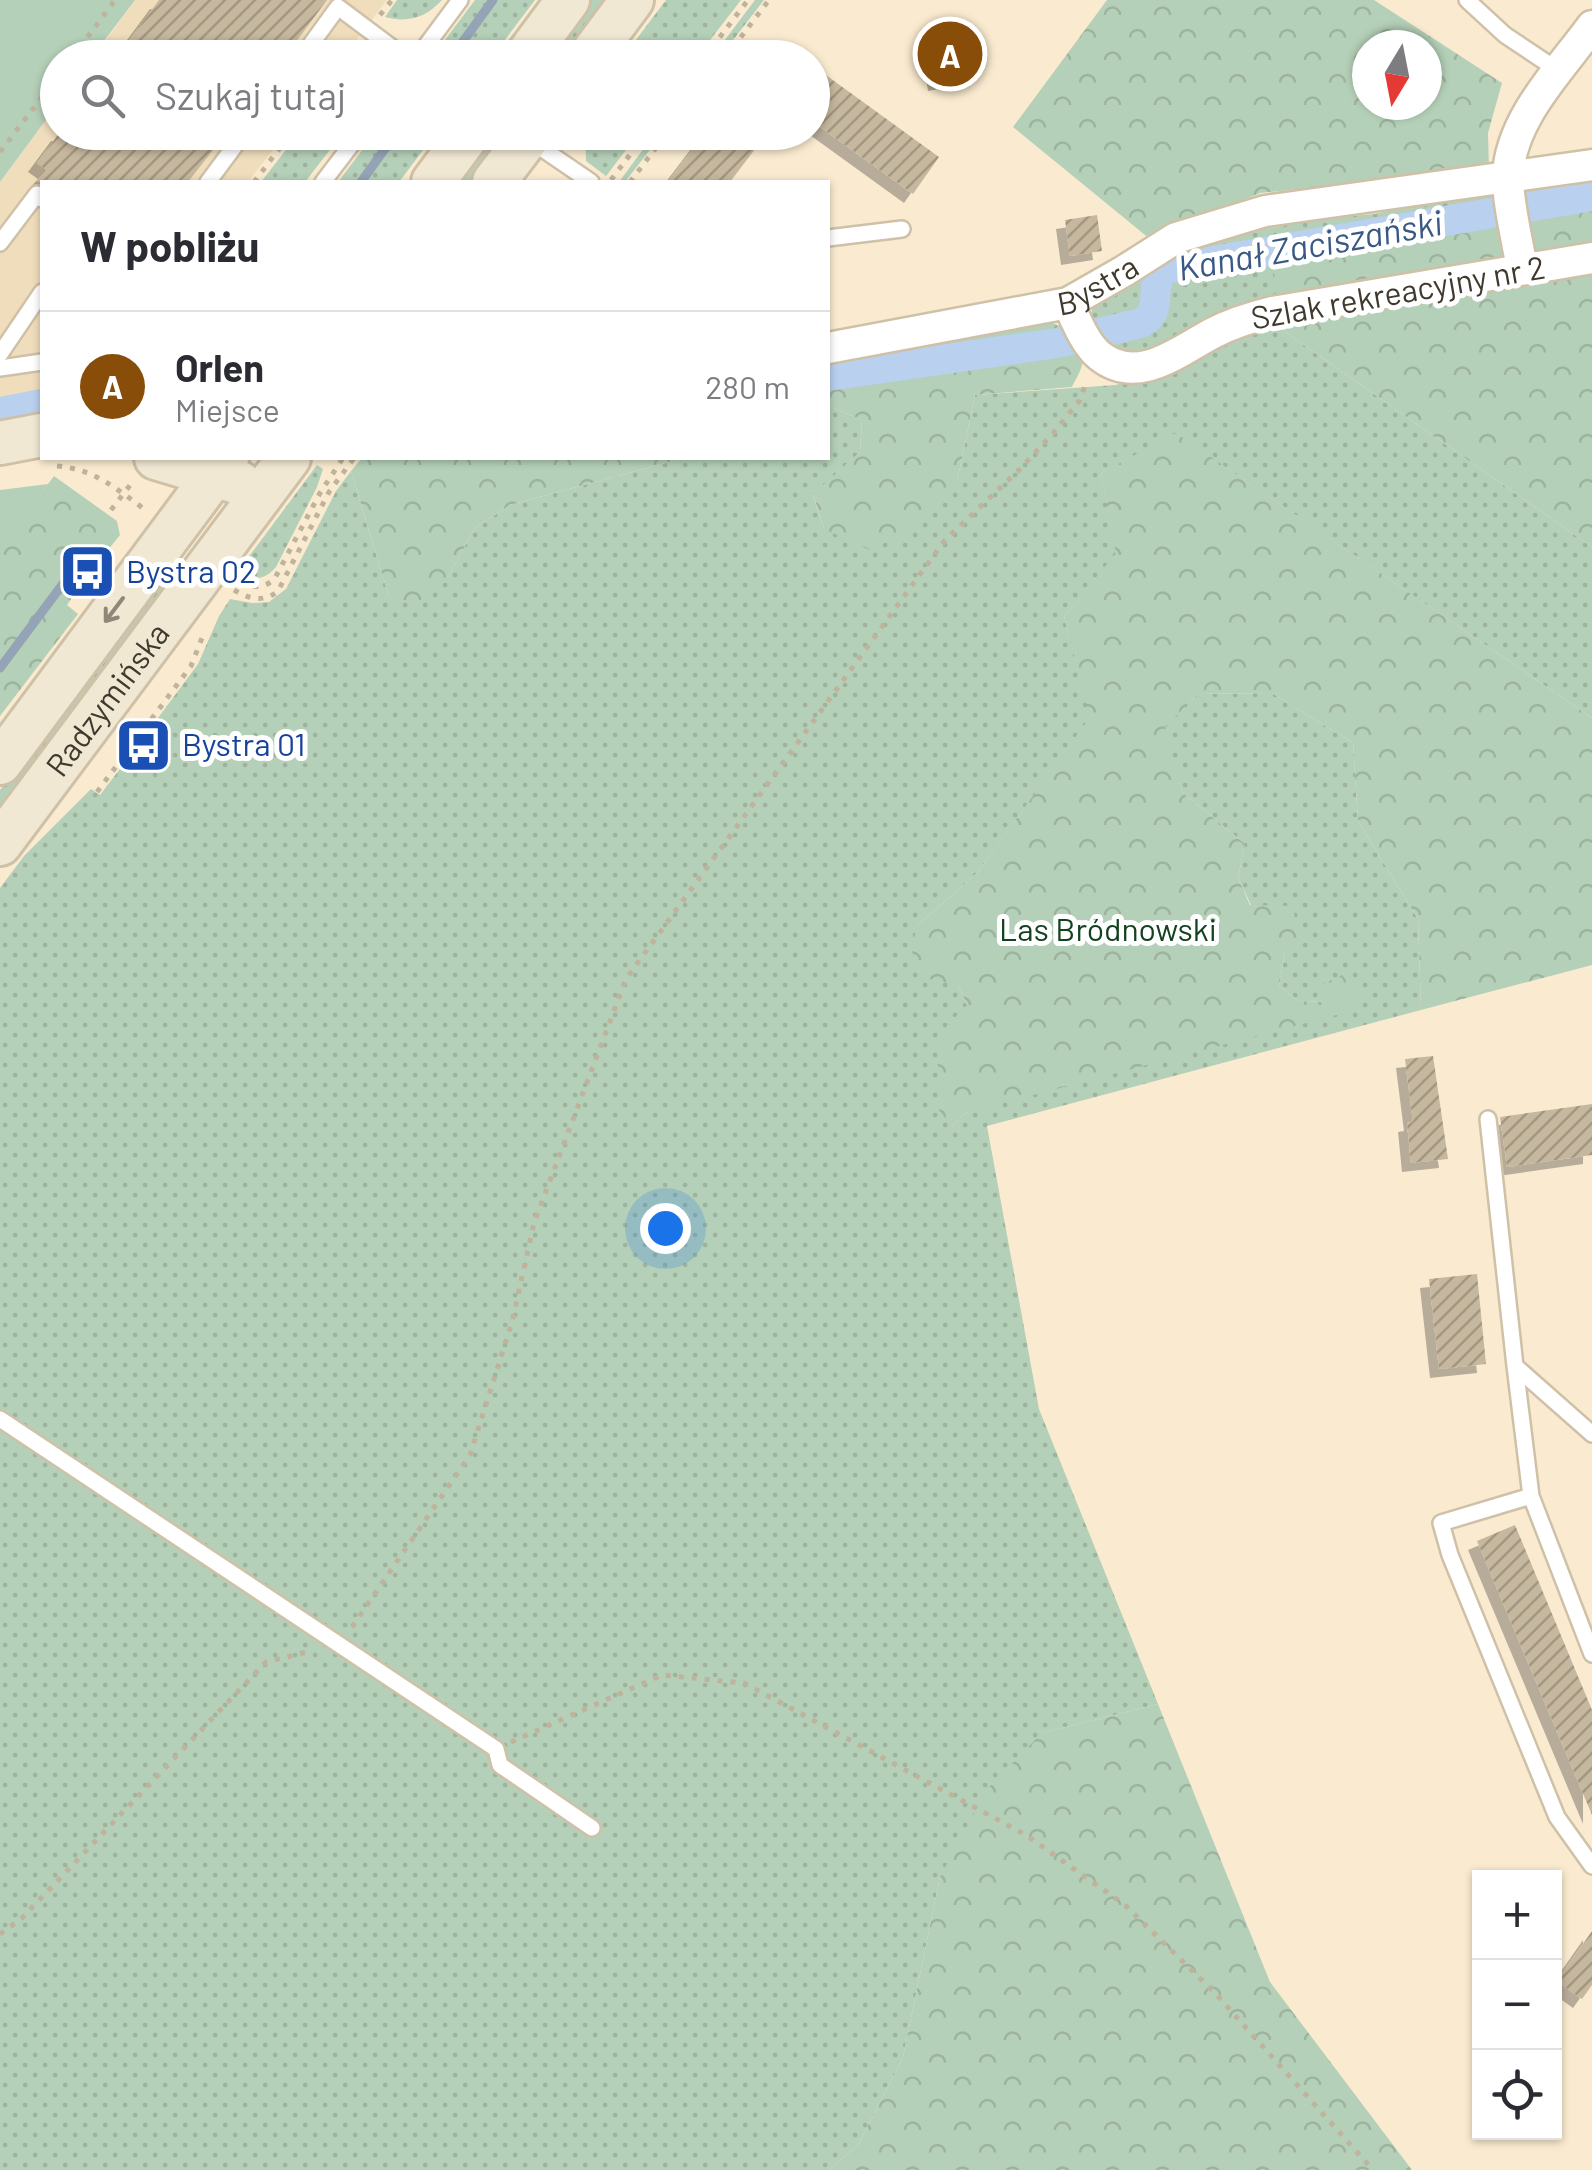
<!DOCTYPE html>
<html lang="pl">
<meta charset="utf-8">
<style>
body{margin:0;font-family:Barlow,sans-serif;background:#f7f7f7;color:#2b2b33}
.controls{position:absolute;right:30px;bottom:30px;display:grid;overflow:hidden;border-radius:0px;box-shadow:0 2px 8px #0004}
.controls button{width:90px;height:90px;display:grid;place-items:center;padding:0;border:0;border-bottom:2px solid #e1e1e2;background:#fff;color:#2b2b33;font:50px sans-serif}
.compass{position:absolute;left:1352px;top:30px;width:90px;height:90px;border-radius:50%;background:#fff;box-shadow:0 2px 8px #0004;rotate:190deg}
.you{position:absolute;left:665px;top:1228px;width:35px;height:35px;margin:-25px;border:8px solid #fff;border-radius:50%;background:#1a73e8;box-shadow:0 0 0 15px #1a73e833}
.badge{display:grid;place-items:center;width:65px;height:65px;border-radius:50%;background:#894d0a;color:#fff;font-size:32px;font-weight:700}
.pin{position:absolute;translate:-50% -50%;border:5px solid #fff;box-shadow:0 2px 10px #0006}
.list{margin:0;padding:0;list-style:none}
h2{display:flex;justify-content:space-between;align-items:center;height:130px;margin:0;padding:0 40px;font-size:42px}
h2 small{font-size:32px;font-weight:400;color:#7c7c81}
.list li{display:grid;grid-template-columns:65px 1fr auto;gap:30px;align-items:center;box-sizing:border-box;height:150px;padding:0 40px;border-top:2px solid #e1e1e2}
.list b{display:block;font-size:38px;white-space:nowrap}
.list p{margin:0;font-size:32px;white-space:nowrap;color:#7c7c81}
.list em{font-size:32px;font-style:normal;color:#7c7c81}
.icon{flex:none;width:55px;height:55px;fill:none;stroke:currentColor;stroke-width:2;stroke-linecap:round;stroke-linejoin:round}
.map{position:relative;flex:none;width:1592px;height:2170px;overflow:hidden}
.search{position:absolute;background:#fff;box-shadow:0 2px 8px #0004;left:40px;top:40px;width:790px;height:110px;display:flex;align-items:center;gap:25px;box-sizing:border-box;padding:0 35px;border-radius:55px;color:#7c7c81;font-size:38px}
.panel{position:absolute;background:#fff;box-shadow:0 2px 8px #0004;left:40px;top:180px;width:790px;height:280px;border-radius:0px}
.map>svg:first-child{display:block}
.built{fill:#f0ddbc}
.grass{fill:url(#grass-dots)}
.forest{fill:url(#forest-crowns);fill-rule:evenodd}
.garden{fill:#b5d0b8}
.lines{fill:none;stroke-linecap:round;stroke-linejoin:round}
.stream{stroke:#94a3b5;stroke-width:9}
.canal{stroke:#b9d0ef;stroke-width:30}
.building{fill:url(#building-hatch);filter:url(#shadow)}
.lane-casing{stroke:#cfc1a7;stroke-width:20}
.street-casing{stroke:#cfc1a7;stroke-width:35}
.secondary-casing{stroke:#cfc1a7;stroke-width:48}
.path{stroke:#bfb39d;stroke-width:5;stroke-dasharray:5 8;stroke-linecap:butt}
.lane{stroke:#fff;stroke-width:15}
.street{stroke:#fff;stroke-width:30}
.secondary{stroke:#f1e8d4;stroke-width:42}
.oneway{stroke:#8f8879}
.labels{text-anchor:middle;stroke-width:10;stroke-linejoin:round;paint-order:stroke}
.street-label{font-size:32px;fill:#3f392e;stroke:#fff}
.transit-label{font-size:32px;fill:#164399;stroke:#fff;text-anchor:start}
.park-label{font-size:32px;fill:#12421e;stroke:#fff}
.water-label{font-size:35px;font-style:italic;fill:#395984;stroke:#fff}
</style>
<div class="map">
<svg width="1592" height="2170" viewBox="0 0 1592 2170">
<defs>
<pattern id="grass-dots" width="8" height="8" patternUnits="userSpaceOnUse" patternTransform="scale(2.5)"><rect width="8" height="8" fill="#b5d0b8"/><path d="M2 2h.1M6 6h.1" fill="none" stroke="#9db39e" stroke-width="1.8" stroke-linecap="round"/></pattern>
<pattern id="forest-crowns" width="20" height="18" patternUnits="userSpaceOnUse" patternTransform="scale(2.5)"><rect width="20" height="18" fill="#b5d0b8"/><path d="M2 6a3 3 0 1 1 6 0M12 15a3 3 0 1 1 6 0" fill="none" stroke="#9db39e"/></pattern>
<pattern id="building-hatch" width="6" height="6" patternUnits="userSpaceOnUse" patternTransform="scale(2.5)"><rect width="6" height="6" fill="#c6b89e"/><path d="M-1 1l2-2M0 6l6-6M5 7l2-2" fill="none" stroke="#a29781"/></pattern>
<filter id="shadow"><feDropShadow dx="-9" dy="9" stdDeviation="0" flood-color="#0004"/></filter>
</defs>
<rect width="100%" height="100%" fill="#faebd0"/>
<!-- built -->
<path class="built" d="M 135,0 L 387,0 L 343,57 L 93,58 Z
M 57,105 L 58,132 L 286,133 L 248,182 L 42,182 L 42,398 L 0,405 L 0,182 Z"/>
<!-- grass -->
<path class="grass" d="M 397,0 L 442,0 C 426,18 407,23 385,17 Z
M 475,0 L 535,0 L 492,57 L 432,57 Z
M 590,0 L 609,0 L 566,57 L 547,58 Z
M 666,0 L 741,0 L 697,57 L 623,57 Z
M 755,0 L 764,0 L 720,57 L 712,57 Z
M 299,133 L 343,133 L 305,182 L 261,182 Z
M 375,133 L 436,133 L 399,182 L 338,182 Z
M 491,133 L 510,133 L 472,182 L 453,182 Z
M 585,133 L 585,132 L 639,133 L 606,176 L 586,161 Z
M 655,133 L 663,133 L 625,182 L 619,182 Z
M 1592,177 L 1592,191 L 1521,203 L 1519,186 Z
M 1500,188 L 1503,206 L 1163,265 C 1142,281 1159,306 1144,317 C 1135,324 1108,327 1096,330 L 1091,321 L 1093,302 L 1174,254 L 1234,235 L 1316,219 L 1375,214 L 1440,197 Z
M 1505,215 L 1132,362 L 1099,336 C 1115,333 1135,332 1149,324 C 1168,313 1153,287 1169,273 Z
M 1281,317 L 1284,331 L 1592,547 L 1592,718 L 1177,434 L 1101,473 L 1117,553 L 1064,617 L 1091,717 L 978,872 L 918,925 L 958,985 L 967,1005 L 952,1127 L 965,1113 L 1324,1002 L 1298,1001 L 1279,986 L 1285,952 L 1251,905 L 1238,878 L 1245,844 L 1182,792 L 1164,727 L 1198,694 L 1272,693 L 1353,743 L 1358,821 L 1418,919 L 1421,1010 L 987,1126 L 1039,1409 L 1158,1704 L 1042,1733 L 940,1877 L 903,2057 L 858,2145 L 829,2170 L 0,2170 L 0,888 L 24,856 L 91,789 L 100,795 L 126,761 L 135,768 L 161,734 L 152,726 L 198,664 L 219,616 L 230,599 L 252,603 L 269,602 L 286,589 L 336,491 L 351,471 L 389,597 L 448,577 L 475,528 L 510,505 L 684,458 L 828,458 L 828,406 L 862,420 L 860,452 L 813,495 L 824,529 L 957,482 L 975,395 L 1115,385 L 1131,381 Z
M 42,398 L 42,422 L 0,428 L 0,405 Z
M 317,465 L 323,469 L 317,487 L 276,567 C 264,581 252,581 239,570 Z
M 165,570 L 177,579 L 0,815 L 0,790 Z"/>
<!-- forest -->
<path class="forest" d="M 1107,0 L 1374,0 L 1502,83 L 1488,133 L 1489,169 L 1260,193 L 1150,239 L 1013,127 ZM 1367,45 L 1427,45 L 1427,105 L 1367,105 Z
M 1592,200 L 1592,547 L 1284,331 L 1271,255 Z
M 1041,320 C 1060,324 1080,334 1083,356 C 1084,367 1076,378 1072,387 L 975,395 L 957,482 L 918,527 L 870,550 L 824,529 L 813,494 L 860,452 L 862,420 L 828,406 L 828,357 Z
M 1176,433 L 1592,718 L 1592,965 L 1421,1010 L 1418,919 L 1358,821 L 1353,743 L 1272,693 L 1198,694 L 1165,727 L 1182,792 L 1245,844 L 1238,878 L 1250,905 L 1292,906 L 1301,941 L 1285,952 L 1279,986 L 1298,1001 L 1324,1002 L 1321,985 L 1342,975 L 1358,995 L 1348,1012 L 965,1113 L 952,1127 L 939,1110 L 937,1036 L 967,1005 L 958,985 L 920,977 L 911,948 L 918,925 L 978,872 L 1090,717 L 1064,617 L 1116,553 L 1101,473 Z
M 362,458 L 684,458 L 510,505 L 475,528 L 448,577 L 415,605 L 389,597 L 351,471 Z
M 54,476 L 117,521 L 120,535 L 99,561 L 92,556 L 75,579 L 81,585 L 67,605 L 78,614 L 0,716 L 0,548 Z
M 1158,1704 L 1270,1982 L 1412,2170 L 829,2170 L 858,2145 L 903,2057 L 940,1877 L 988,1788 L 1042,1733 Z"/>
<!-- garden -->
<path class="garden" d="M 0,0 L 135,0 L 92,57 L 58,58 L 57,105 L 0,182 Z
M 48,484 L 0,550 L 0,490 Z"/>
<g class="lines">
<!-- stream -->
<path class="stream" d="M 451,58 L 493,0
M 361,182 L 397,132
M 0,668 L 65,581"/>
<!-- canal -->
<path class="canal" d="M 828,376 L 1057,343 L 1141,323 C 1166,310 1146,288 1165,269 L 1592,196
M 0,412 L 42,404"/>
</g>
<!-- building -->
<path class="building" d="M 159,0 L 327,0 L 284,58 L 116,58 Z
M 964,27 L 972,76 L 937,82 L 929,32 Z
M 812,65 L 939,157 L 913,194 L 812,121 Z
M 60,132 L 227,132 L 188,182 L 36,182 L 47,170 L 37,163 Z
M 706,132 L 768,132 L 730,182 L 668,182 Z
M 1097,215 L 1102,251 L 1070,256 L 1065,220 Z
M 1433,1056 L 1448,1159 L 1411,1163 L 1407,1123 L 1413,1122 L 1405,1059 Z
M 1592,1104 L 1592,1155 L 1507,1167 L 1500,1117 Z
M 1477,1274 L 1486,1364 L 1439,1369 L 1429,1279 Z
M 1515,1525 L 1592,1710 L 1592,1815 L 1477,1541 Z
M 1592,1931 L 1592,1985 L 1582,1999 L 1557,1981 Z"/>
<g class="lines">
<defs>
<path id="lane" d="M 1467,0 L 1505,35 L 1559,71
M 301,58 L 338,7 L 406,58
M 417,58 L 460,0
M 531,141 L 591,182
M 208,182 L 245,132
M 323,182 L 361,132
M 828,238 L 902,229
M 0,243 L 37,194 L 42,199
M 0,354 L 42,292
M 0,368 L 42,362
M 1488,1119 L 1515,1366 L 1592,1434
M 1515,1366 L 1531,1496 L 1592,1654
M 0,1419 L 496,1749 L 500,1765 L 592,1828
M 1531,1496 L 1441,1523 L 1450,1555 L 1557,1817 L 1592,1866"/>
<g id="street">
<path d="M 1522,269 C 1518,243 1507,200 1508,175 C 1511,118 1560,70 1592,26"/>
<path d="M 1068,303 C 1076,320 1085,344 1100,356 C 1138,386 1179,351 1213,333 C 1232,323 1252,317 1272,312 L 1592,258"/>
<path id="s1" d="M 828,348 L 1068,303 L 1124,271 L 1176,238 L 1265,211 L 1592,165"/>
</g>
<g id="secondary">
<path d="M 525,58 L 568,0"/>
<path d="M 589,58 L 632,0"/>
<path d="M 433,182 L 470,132"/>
<path d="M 494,182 L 532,132"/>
<path d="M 0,443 L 42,435"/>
<path d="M 156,458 L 240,483"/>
<path d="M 0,763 L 227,458"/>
<path id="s2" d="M 0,844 L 289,458"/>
</g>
</defs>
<!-- lane casing -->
<use href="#lane" class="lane-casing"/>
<!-- street casing -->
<use href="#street" class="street-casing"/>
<!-- secondary casing -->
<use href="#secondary" class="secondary-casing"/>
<!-- path -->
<path class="path" d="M 380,15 L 392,0
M 72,58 L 115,0
M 704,58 L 748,0
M 725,58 L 769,0
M 0,152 L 58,76
M 611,180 L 647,132
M 254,182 L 292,132
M 630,182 L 668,132
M 57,466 C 93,469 116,488 144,509
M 111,510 L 134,480
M 241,582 C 253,588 265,589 275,578 L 320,493 L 343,458
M 234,590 C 249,599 264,603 278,591 L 329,492 L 354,458
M 97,792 L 191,666 L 204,633
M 352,1627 L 470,1455 L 512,1322 L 534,1223 L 626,979 L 945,540 L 1020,469 L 1055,431 L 1080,400 L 1087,380
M 511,1742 L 662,1675 L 744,1683 L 1026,1835 L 1125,1905 L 1215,1993 L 1373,2170
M 0,1934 L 22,1918 L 266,1662 L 311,1651"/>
<!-- lane -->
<use href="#lane" class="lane"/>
<!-- street -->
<use href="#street" class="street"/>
<!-- secondary -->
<use href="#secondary" class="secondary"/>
</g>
<!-- one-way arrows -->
<defs><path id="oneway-shaft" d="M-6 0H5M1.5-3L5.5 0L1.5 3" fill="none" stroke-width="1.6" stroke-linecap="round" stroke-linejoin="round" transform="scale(2.5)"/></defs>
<use class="oneway" href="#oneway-shaft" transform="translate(114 610) rotate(127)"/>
<!-- icons -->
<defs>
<symbol id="bus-square" viewBox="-11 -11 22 22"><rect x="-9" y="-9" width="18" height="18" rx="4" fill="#1a4fb4" stroke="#fff"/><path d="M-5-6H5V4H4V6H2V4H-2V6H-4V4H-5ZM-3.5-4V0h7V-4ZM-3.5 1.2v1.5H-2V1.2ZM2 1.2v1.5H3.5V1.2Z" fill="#fff"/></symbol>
</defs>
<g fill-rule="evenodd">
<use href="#bus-square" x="56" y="540" width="63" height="63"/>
<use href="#bus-square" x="112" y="714" width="63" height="63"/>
</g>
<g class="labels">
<!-- street labels -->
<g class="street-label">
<text dy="11" stroke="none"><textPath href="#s1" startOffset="278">Bystra</textPath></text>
<text transform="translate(1398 293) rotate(-10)" y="11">Szlak rekreacyjny nr 2</text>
<text dy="11" stroke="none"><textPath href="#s2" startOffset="180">Radzymińska</textPath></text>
</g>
<!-- transit labels -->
<g class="transit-label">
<text x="126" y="583">Bystra 02</text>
<text x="182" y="756">Bystra 01</text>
</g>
<!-- park labels -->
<g class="park-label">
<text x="1108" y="941">Las Bródnowski</text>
</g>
<!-- water labels -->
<g class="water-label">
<text transform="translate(1310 246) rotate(-10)" y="12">Kanał Zaciszański</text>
</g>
</g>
</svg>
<div class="controls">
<button>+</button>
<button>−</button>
<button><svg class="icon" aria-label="locate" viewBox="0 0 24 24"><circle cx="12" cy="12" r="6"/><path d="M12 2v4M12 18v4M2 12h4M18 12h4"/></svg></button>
</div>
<svg class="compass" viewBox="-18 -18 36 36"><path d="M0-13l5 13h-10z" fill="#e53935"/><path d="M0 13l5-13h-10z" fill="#7c7c81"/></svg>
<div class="you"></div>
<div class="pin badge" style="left:950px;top:54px">A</div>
<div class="search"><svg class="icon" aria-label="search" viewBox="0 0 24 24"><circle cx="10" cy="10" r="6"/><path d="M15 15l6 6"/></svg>Szukaj tutaj</div>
<section class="panel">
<h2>W pobliżu<small></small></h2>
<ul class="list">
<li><span class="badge">A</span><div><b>Orlen</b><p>Miejsce</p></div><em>280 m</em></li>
</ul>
</section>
</div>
